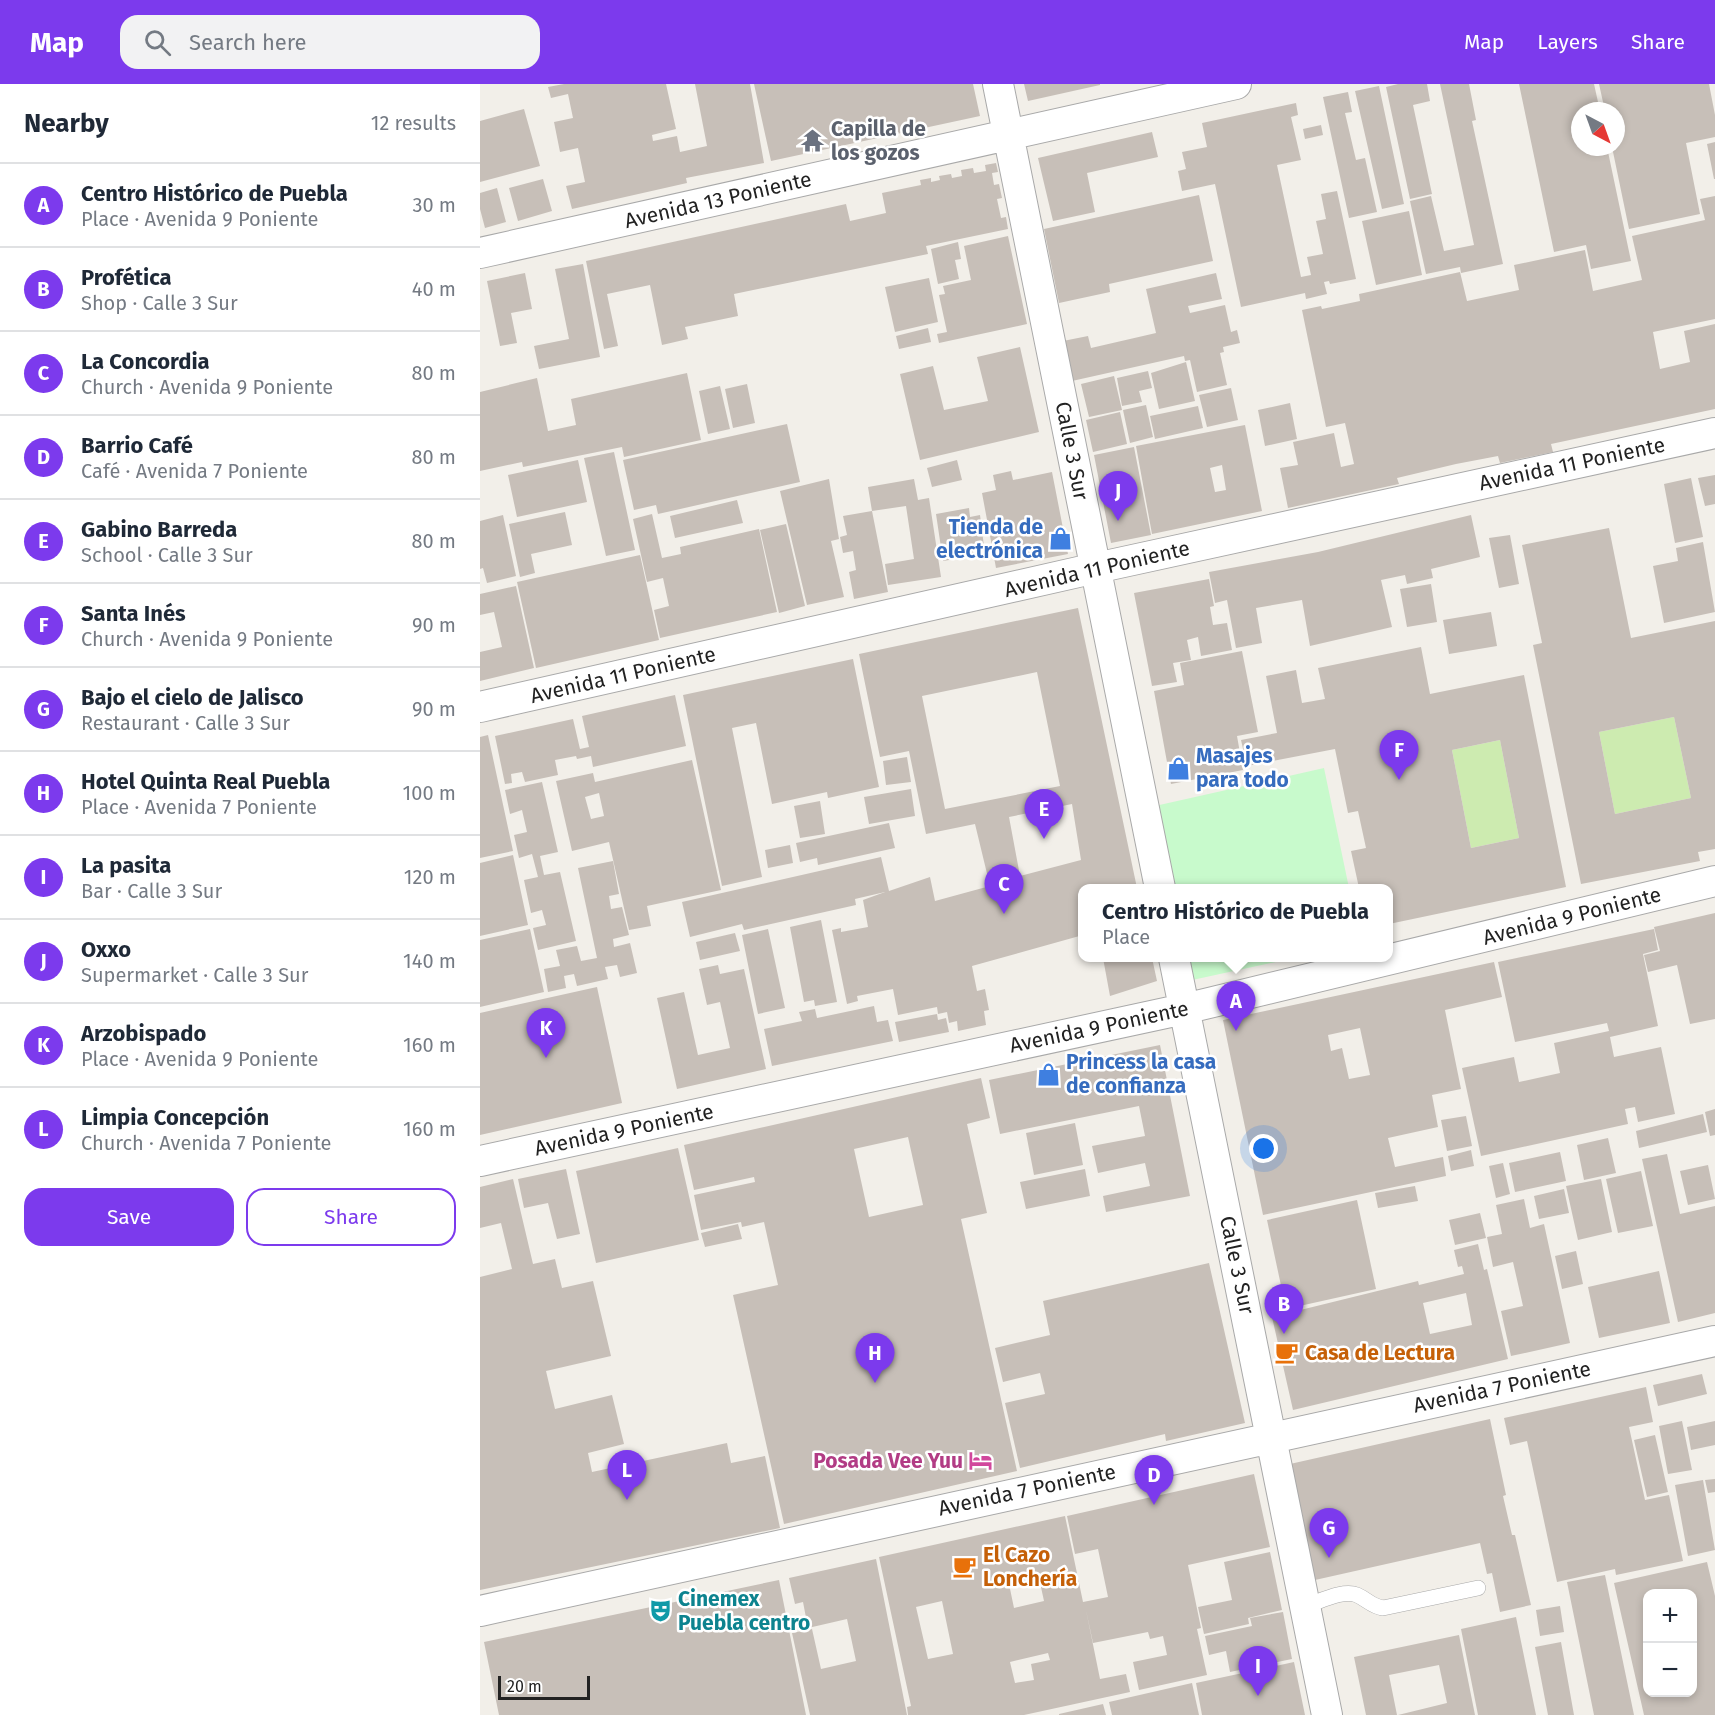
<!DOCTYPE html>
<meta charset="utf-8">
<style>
body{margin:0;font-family:"Fira Sans",sans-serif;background:#f2f2f3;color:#1f2937}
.controls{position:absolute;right:18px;bottom:18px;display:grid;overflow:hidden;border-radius:12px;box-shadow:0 3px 9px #0003}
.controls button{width:54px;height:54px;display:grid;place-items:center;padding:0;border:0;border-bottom:2px solid #e0e1e3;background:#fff;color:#1f2937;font:30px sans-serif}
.compass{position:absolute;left:1091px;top:18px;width:54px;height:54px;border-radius:50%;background:#fff;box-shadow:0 3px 9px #0003;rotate:139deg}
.scale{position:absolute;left:18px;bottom:15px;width:92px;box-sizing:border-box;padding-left:6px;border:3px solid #222;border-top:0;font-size:16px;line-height:21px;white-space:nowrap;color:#222;-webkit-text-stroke:4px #fff;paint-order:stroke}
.you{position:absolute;left:784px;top:1065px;width:21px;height:21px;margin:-15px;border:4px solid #fff;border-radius:50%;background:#1a73e8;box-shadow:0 0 0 9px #1a73e833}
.badge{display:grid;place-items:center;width:39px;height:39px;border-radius:50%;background:#7c3aed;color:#fff;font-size:20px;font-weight:700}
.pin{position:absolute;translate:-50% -50px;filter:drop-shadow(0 2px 3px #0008)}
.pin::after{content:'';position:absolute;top:32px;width:21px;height:18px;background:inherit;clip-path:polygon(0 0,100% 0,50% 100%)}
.popup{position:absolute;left:598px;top:800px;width:315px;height:78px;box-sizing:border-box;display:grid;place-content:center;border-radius:12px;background:#fff;filter:drop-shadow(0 2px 4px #0005);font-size:20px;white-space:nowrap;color:#747a83}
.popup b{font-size:22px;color:#1f2937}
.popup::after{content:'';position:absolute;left:50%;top:100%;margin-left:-12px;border:12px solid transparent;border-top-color:#fff}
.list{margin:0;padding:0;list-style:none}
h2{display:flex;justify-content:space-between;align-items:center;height:78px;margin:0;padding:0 24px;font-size:26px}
h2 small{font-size:20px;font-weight:400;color:#747a83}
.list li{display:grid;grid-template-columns:39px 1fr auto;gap:18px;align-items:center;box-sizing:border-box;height:84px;padding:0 24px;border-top:2px solid #e0e1e3}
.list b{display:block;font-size:22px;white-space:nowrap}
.list p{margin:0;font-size:20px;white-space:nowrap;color:#747a83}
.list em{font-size:20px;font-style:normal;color:#747a83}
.actions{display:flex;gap:12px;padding:18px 24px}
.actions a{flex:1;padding:14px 0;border:2px solid #7c3aed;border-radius:18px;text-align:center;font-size:21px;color:#7c3aed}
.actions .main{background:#7c3aed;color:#fff}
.icon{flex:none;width:33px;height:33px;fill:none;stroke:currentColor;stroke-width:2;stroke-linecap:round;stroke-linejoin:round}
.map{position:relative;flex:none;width:1235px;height:1631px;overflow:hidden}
header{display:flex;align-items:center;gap:36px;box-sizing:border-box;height:84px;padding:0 30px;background:#7c3aed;color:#fff}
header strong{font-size:28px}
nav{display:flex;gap:33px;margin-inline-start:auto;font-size:21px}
.search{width:420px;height:54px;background:#f2f2f3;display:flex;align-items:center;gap:15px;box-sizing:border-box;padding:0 21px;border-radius:18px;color:#747a83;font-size:22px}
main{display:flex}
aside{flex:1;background:#fff}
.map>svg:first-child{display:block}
.grass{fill:#cdebb0}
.park{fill:#c8facc}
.building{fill:#c7bfb8;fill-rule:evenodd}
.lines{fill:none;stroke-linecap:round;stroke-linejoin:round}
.lane-casing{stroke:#a9a9a9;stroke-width:16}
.street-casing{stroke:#a9a9a9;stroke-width:32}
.lane{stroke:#fff;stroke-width:15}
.street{stroke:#fff;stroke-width:30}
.labels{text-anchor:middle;stroke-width:5;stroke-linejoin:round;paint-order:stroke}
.worship-label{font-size:21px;font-weight:bold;fill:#5b616d;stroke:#fff;text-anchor:start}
.street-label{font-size:21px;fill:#222;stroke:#fff}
.shop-label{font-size:21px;font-weight:bold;fill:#366cbe;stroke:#fff;text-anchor:start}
.food-label{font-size:21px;font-weight:bold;fill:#c56008;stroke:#fff;text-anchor:start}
.hotel-label{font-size:21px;font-weight:bold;fill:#b23c85;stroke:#fff;text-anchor:end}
.culture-label{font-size:21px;font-weight:bold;fill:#0d838f;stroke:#fff;text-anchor:start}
</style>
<header>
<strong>Map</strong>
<div class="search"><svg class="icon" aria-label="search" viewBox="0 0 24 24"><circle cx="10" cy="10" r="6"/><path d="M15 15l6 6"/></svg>Search here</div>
<nav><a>Map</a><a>Layers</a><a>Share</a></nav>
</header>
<main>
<aside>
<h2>Nearby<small>12 results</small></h2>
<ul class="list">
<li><span class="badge">A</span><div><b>Centro Histórico de Puebla</b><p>Place · Avenida 9 Poniente</p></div><em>30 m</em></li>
<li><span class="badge">B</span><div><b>Profética</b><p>Shop · Calle 3 Sur</p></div><em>40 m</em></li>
<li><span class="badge">C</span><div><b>La Concordia</b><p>Church · Avenida 9 Poniente</p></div><em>80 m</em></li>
<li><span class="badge">D</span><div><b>Barrio Café</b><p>Café · Avenida 7 Poniente</p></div><em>80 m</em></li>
<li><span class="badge">E</span><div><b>Gabino Barreda</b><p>School · Calle 3 Sur</p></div><em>80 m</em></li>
<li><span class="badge">F</span><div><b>Santa Inés</b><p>Church · Avenida 9 Poniente</p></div><em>90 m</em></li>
<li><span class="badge">G</span><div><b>Bajo el cielo de Jalisco</b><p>Restaurant · Calle 3 Sur</p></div><em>90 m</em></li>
<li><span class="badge">H</span><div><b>Hotel Quinta Real Puebla</b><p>Place · Avenida 7 Poniente</p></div><em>100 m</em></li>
<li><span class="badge">I</span><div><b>La pasita</b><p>Bar · Calle 3 Sur</p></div><em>120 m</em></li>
<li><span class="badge">J</span><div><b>Oxxo</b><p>Supermarket · Calle 3 Sur</p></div><em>140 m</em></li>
<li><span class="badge">K</span><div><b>Arzobispado</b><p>Place · Avenida 9 Poniente</p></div><em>160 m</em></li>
<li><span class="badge">L</span><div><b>Limpia Concepción</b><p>Church · Avenida 7 Poniente</p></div><em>160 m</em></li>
</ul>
<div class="actions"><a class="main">Save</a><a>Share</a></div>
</aside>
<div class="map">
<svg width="1235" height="1631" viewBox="0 0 1235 1631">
<rect width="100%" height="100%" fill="#f2efe9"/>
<!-- grass -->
<path class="grass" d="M 1194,633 L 1211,714 L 1135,730 L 1119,648 Z
M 1020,656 L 1039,754 L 991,764 L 972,666 Z"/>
<!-- park -->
<path class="park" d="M 844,684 L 869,804 L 683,804 L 666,724 Z
M 698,874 L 814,874 L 703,898 Z"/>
<!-- building -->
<path class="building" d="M 84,0 L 186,0 L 196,45 L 172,51 L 173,57 L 197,52 L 200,68 L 227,62 L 215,0 L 270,0 L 284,79 L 206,94 L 207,99 L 92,125 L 86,102 L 105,98 L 98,64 L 80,68 L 74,38 L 93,34 L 88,10 L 71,14 L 68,3 Z
M 274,0 L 493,0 L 500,32 L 291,77 Z
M 544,0 L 620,0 L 620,1 L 548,17 Z
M 918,0 L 947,0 L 950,17 L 933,21 L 952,110 L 930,115 L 906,3 Z
M 960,0 L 989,0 L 996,36 L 992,37 L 1023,180 L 981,189 L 980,183 L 946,190 L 930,117 L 951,112 L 964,167 L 994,161 Z
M 1039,0 L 1114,0 L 1120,27 L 1100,27 L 1100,63 L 1127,63 L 1151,177 L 1111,185 L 1106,161 L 1074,168 Z
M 1119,0 L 1229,0 L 1235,31 L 1235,53 L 1206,59 L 1220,130 L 1149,145 L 1132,63 L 1136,63 L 1136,27 L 1125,27 Z
M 899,2 L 924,120 L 902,125 L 875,7 Z
M 868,8 L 872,28 L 865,29 L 876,76 L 885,74 L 897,128 L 869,134 L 843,13 Z
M 816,19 L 818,31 L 811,33 L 821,76 L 797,81 L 821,193 L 831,191 L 827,173 L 843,170 L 836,137 L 846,135 L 841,110 L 857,107 L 876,195 L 850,200 L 849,197 L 844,198 L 847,210 L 826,215 L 825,209 L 761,223 L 735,100 L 702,107 L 698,87 L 706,85 L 702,68 L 727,63 L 722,39 Z
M 44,25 L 60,82 L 0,98 L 0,37 Z
M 841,41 L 843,51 L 825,55 L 823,45 Z
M 672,48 L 678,73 L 607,89 L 615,128 L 573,137 L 558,74 Z
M 1235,58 L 1235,95 L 1234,95 L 1227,60 Z
M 516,79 L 518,88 L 512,89 L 514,101 L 519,100 L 522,114 L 517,115 L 521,134 L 526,133 L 528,145 L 446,162 L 448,170 L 254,210 L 258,232 L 205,243 L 208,255 L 182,261 L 170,201 L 127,210 L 138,262 L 124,265 L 106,177 L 366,120 L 370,137 L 406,129 L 402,109 L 441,101 L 440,96 L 451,94 L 451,98 L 460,96 L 459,92 L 471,90 L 472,94 L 482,92 L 481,86 L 493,84 L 494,89 L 506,87 L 505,81 Z
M 63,95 L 72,127 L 38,137 L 29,104 Z
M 17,104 L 26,138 L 5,144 L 0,125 L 0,109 Z
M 719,111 L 733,177 L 629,200 L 630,208 L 579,219 L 564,145 Z
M 1235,112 L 1235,235 L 1173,248 L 1180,285 L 1210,278 L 1204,247 L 1235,240 L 1235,325 L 1071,360 L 1073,368 L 1020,379 L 1018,372 L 976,380 L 917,394 L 919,400 L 808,424 L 800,384 L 818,381 L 813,358 L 854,349 L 861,383 L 874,380 L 865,339 L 846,343 L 822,226 L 841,222 L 842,225 L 880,217 L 879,210 L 980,188 L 987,217 L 1039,206 L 1034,181 L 1105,166 L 1113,207 L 1162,196 L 1152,152 L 1225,136 L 1220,115 Z
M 929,127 L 942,191 L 896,201 L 882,137 Z
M 528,152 L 547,240 L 459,259 L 457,250 L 467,248 L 459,211 L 465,210 L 463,202 L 491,196 L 484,162 Z
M 478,158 L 481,175 L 475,176 L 479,195 L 458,200 L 451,165 Z
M 103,180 L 120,273 L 59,285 L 54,262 L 89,255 L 75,185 Z
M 45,189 L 52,225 L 31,229 L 37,259 L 20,262 L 7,197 Z
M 736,189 L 742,215 L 708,222 L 710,229 L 745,221 L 751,248 L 757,246 L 760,259 L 743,263 L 744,268 L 740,269 L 747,301 L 717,308 L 710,276 L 705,277 L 704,272 L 592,297 L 583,257 L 608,252 L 611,264 L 676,249 L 666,205 Z
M 449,194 L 458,238 L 415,248 L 405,203 Z
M 448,244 L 451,258 L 419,265 L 416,252 Z
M 540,263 L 559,348 L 440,376 L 420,290 L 453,282 L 464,326 L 508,317 L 497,273 Z
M 706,278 L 715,317 L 679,325 L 671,289 Z
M 668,287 L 672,304 L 659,307 L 662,318 L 642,322 L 637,294 Z
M 207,289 L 221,356 L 144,373 L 142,363 L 43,383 L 42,378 L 0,387 L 0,308 L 57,294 L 68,347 L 96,341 L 91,315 Z
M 634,292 L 642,326 L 609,333 L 601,300 Z
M 267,300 L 275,339 L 253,344 L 245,305 Z
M 240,302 L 250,345 L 228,350 L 219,307 Z
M 751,304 L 758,336 L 727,343 L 719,311 Z
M 810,319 L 817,355 L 785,362 L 778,326 Z
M 666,321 L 673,353 L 650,359 L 643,326 Z
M 718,322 L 723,344 L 675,355 L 670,332 Z
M 640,328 L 647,360 L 613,368 L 606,336 Z
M 307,340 L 320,398 L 178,430 L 176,421 L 154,426 L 143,376 Z
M 765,341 L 782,427 L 672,450 L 656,362 ZM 742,381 L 746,406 L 735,408 L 730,384 Z
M 654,363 L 671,451 L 631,459 L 614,371 Z
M 134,368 L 155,466 L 126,472 L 104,374 Z
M 98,376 L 107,418 L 37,433 L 28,391 Z
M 477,376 L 482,396 L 452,403 L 447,384 Z
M 531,387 L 533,396 L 572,388 L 588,470 L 516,484 L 502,409 L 516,406 L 513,391 Z
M 1235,391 L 1235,420 L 1225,422 L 1218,394 Z
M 1211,394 L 1223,453 L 1195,459 L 1184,400 Z
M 349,395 L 359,455 L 351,457 L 364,513 L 327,521 L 300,407 Z
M 434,395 L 438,416 L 449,414 L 461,493 L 408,501 L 405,480 L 434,475 L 426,422 L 392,427 L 388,403 Z
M 257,416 L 263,439 L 195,454 L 190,432 Z
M 489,424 L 490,433 L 500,431 L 505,470 L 463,477 L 456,430 Z
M 392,427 L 408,508 L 374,515 L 369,488 L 376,486 L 373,467 L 363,469 L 360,453 L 367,451 L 363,432 Z
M 85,428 L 92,461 L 51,470 L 55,489 L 40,493 L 29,440 Z
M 172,430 L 182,474 L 201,470 L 200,463 L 279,445 L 297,528 L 180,554 L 174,526 L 189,522 L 183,494 L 167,498 L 153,435 Z
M 23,431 L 36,492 L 7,499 L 3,484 L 0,485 L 0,437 Z
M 991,431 L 1000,473 L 951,485 L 953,494 L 927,500 L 925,491 L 901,496 L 912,543 L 830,562 L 822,516 L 776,524 L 782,559 L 756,564 L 747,516 L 735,519 L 729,488 L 838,468 Z
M 306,440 L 325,522 L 299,529 L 280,446 Z
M 1129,444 L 1151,554 L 1235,537 L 1235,765 L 1218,768 L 1220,777 L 1101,800 L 1053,561 L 1062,559 L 1042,461 ZM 1194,633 L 1211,714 L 1135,730 L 1119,648 Z
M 1030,451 L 1039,500 L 1019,504 L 1009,454 Z
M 1223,458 L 1235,528 L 1184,539 L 1173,482 L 1198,477 L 1196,464 Z
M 160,471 L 179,556 L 56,584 L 37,498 Z
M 729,495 L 734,522 L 730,523 L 733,541 L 747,539 L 752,566 L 721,572 L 718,553 L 707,556 L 711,576 L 693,579 L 697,598 L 672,602 L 654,509 Z
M 951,500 L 957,538 L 927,543 L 920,505 Z
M 36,502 L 54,584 L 0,597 L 0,568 L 22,563 L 14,528 L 0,531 L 0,510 Z
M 598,524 L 657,804 L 603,804 L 603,851 L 492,882 L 497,907 L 505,905 L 509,926 L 504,927 L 506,941 L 478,947 L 477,937 L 469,939 L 467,928 L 458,930 L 457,923 L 418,931 L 413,905 L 377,912 L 378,917 L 367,920 L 352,846 L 361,844 L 361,848 L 388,843 L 383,816 L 405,808 L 375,815 L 376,821 L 264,846 L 262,840 L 210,853 L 202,818 L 401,773 L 409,807 L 450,793 L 455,817 L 510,802 L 495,740 L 446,750 L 429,667 L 400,673 L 379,570 ZM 557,588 L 580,702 L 465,725 L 442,612 ZM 592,720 L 601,776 L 540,792 L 529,733 Z
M 1011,528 L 1017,562 L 969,570 L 963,536 Z
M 941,563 L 950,610 L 1044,591 L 1086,803 L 909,840 L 909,804 L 879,804 L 871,767 L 886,764 L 878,727 L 868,729 L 855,665 L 767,682 L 761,656 L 797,649 L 786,592 L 816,586 L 822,619 L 845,615 L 838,584 ZM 1020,656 L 1039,754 L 991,764 L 972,666 Z
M 762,567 L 778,648 L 757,652 L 763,686 L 691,700 L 674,607 L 704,601 L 700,579 Z
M 373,575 L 399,703 L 348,714 L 347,708 L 292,720 L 276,639 L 252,644 L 282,793 L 242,802 L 203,611 Z
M 195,611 L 206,662 L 113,683 L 111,672 L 97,675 L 96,672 L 75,676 L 78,691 L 45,698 L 42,688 L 31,690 L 32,699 L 25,700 L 15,652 L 93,635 L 100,665 L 109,663 L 102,632 Z
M 8,651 L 33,767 L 0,774 L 0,653 Z
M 427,673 L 431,698 L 406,701 L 403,677 Z
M 212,676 L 241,806 L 167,822 L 171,842 L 149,846 L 129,758 L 92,767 L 76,697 L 113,689 L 115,698 ZM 119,709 L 124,732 L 111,735 L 105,713 Z
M 62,698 L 78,768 L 60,772 L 64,791 L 80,788 L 96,857 L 58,866 L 53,844 L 66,841 L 62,826 L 51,829 L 44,796 L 58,793 L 52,770 L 39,774 L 34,751 L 47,748 L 42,726 L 30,730 L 25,706 Z
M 431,705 L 435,732 L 389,740 L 384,713 Z
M 340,717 L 345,750 L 320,754 L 314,722 Z
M 409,739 L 415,764 L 338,781 L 337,774 L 320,778 L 316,759 Z
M 310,761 L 313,779 L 288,784 L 285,766 Z
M 33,771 L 48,841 L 0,852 L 0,779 Z
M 133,777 L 139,810 L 129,812 L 131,825 L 142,823 L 149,851 L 133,855 L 134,863 L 150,859 L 157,889 L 140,893 L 137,881 L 125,883 L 128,895 L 97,902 L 94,890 L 84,892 L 86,904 L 68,908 L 64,885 L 80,882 L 76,866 L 97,862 L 101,877 L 117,874 L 98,784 Z
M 1235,829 L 1235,935 L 1210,940 L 1197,881 L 1168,888 L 1164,871 L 1180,867 L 1174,843 Z
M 341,836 L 357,918 L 335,922 L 334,916 L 324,918 L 310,843 Z
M 50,845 L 64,908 L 0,923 L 0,856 Z
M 288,845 L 305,924 L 278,930 L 262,851 Z
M 1174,845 L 1178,866 L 1163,870 L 1178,942 L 1130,953 L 1134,973 L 1181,963 L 1195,1030 L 1158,1038 L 1155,1023 L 1145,1025 L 1148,1040 L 1001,1072 L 982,984 L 1034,973 L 1039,998 L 1080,989 L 1074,959 L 1129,947 L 1127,939 L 1035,958 L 1018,878 Z
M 255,849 L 260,867 L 220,876 L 216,858 Z
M 623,874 L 672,874 L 677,897 L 630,912 Z
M 1014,878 L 1022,913 L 965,926 L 981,1005 L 952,1011 L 958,1043 L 908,1054 L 915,1083 L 963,1073 L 966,1092 L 783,1131 L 743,936 ZM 880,944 L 890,991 L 869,995 L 862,964 L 851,967 L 848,951 Z
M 238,881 L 240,890 L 264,885 L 286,985 L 197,1005 L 177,914 L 204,908 L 218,971 L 250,964 L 240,918 L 227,921 L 219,885 Z
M 117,903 L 142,1019 L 0,1051 L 0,929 Z
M 394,922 L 397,938 L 408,936 L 413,957 L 292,982 L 284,945 L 322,937 L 319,928 L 335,925 L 337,934 Z
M 457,930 L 458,936 L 466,934 L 469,948 L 419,958 L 415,938 Z
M 680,961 L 710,1112 L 626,1128 L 623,1112 L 670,1102 L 665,1079 L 618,1089 L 612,1062 L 665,1052 L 659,1022 L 520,1050 L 509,996 Z
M 501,994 L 510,1034 L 487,1040 L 507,1129 L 481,1135 L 537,1387 L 304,1440 L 253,1211 L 298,1201 L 284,1138 L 262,1143 L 261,1138 L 221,1146 L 214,1111 L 275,1098 L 274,1093 L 214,1106 L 204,1061 ZM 428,1053 L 443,1121 L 389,1133 L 374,1065 Z
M 1235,1025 L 1235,1051 L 1230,1052 L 1225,1028 Z
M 1223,1030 L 1227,1048 L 1159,1064 L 1156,1047 Z
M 986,1032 L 992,1062 L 967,1067 L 961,1036 Z
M 595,1039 L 603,1081 L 554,1091 L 546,1049 Z
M 1128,1054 L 1136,1089 L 1104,1096 L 1097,1061 Z
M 198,1064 L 219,1156 L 116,1179 L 96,1087 Z
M 991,1066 L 994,1082 L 971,1087 L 968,1072 Z
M 1080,1068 L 1086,1097 L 1035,1108 L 1029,1079 Z
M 1187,1070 L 1200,1130 L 1235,1122 L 1235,1229 L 1198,1238 L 1162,1075 Z
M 1023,1079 L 1030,1110 L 1016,1114 L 1009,1082 Z
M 1228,1081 L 1235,1115 L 1208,1121 L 1200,1087 Z
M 86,1085 L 100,1150 L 77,1155 L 68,1119 L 44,1124 L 38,1095 Z
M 605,1085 L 610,1112 L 546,1125 L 540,1098 Z
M 1161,1087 L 1173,1142 L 1138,1149 L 1126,1095 Z
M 33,1095 L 53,1180 L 75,1175 L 82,1204 L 113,1197 L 131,1272 L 66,1287 L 75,1325 L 132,1311 L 144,1360 L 108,1369 L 112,1388 L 247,1359 L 251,1379 L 285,1372 L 300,1444 L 0,1506 L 0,1193 L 32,1185 L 21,1139 L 0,1144 L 0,1103 Z
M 1121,1095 L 1132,1148 L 1098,1156 L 1086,1102 Z
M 935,1102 L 938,1117 L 898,1124 L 895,1109 Z
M 1084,1105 L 1089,1129 L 1059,1135 L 1054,1112 Z
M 1044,1115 L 1050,1144 L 1064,1140 L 1090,1259 L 1031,1272 L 1021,1227 L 1043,1222 L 1033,1178 L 1013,1183 L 1007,1153 L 1022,1150 L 1016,1121 Z
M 877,1116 L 896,1205 L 806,1225 L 787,1136 Z
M 1000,1129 L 1006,1154 L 975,1161 L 969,1136 Z
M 258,1140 L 262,1155 L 225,1163 L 221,1149 Z
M 998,1160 L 1004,1186 L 1007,1185 L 1028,1275 L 813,1326 L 792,1233 L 938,1197 L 939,1201 L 984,1190 L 982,1182 L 978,1183 L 974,1166 ZM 986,1209 L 992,1241 L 950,1250 L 943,1219 Z
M 1096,1167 L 1103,1200 L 1082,1205 L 1075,1172 Z
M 729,1179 L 765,1339 L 686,1357 L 685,1350 L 540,1384 L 525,1319 L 565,1310 L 560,1289 L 523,1298 L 515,1264 L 570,1251 L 563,1217 Z
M 1179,1187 L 1190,1239 L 1119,1254 L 1108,1203 Z
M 1222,1290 L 1227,1310 L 1178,1322 L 1173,1301 Z
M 1166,1303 L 1173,1338 L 1149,1343 L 1165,1416 L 1189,1411 L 1203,1477 L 1136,1491 L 1135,1485 L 1077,1498 L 1047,1357 L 1030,1361 L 1024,1334 Z
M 1010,1335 L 1026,1411 L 1023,1412 L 1032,1451 L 1035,1451 L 1051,1521 L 1020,1528 L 1012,1489 L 1007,1490 L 1000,1459 L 835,1496 L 810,1380 Z
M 1202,1337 L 1212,1386 L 1188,1390 L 1179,1342 Z
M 1235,1337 L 1235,1361 L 1211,1366 L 1207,1343 Z
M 1175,1351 L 1188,1408 L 1167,1413 L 1154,1356 Z
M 774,1390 L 790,1463 L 708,1481 L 721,1544 L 717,1545 L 727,1591 L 659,1606 L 653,1578 L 687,1571 L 683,1552 L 670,1555 L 668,1548 L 613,1559 L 606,1526 L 620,1595 L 646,1590 L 650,1608 L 544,1631 L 428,1631 L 427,1623 L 431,1622 L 399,1473 L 585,1432 L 603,1518 L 628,1513 L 618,1465 L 595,1470 L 587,1432 ZM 559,1494 L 564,1517 L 534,1524 L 529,1500 ZM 462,1517 L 473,1570 L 448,1575 L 436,1523 ZM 568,1569 L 570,1576 L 551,1580 L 554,1596 L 535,1599 L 530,1578 Z
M 1235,1395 L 1235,1408 L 1228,1409 L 1225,1396 Z
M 1223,1396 L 1235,1466 L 1208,1472 L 1195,1401 Z
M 790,1468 L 802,1526 L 768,1534 L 769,1540 L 724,1550 L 718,1523 L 752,1516 L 744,1478 Z
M 396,1475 L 427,1631 L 330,1631 L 312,1549 L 332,1545 L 341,1585 L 376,1577 L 367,1535 L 328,1544 L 323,1518 L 315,1520 L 309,1494 Z
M 1227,1478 L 1235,1512 L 1235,1631 L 1164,1631 L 1134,1499 ZM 1167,1509 L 1212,1510 L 1212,1608 L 1167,1608 Z
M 1125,1491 L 1154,1631 L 1114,1631 L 1087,1498 Z
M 299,1496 L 326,1631 L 19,1631 L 4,1558 Z
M 1080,1522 L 1084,1548 L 1060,1552 L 1056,1526 Z
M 803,1528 L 812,1575 L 750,1588 L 746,1567 L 729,1571 L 725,1552 L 772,1542 L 770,1534 Z
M 1036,1533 L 1056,1631 L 998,1631 L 981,1545 Z
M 979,1551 L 995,1631 L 918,1631 L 967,1619 L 959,1581 L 909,1591 L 917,1631 L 886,1631 L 874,1573 Z
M 1081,1558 L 1094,1631 L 1068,1631 L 1055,1563 Z
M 814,1578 L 825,1631 L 722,1631 L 716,1599 Z
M 712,1599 L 719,1631 L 632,1631 L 629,1618 Z
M 623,1620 L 626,1631 L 579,1631 L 579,1630 Z"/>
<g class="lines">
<defs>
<path id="lane" d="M 825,1522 C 839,1518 863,1505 877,1511 C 888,1516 891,1522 903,1524 L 998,1504"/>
<path id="street" d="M 518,0 L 680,804
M 0,169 L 756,0
M 0,623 L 616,484 L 1235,349
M 694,874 L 847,1631
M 0,1077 L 704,925 L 1235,797
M 0,1527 L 1235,1257"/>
</defs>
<!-- lane casing -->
<use href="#lane" class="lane-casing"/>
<!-- street casing -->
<use href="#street" class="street-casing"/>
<!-- lane -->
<use href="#lane" class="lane"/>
<!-- street -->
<use href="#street" class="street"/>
</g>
<!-- icons -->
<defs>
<symbol id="temple-bare" viewBox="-9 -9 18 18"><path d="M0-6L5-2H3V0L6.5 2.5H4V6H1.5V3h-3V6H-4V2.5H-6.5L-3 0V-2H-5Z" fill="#6b7280" stroke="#fff" stroke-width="2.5" paint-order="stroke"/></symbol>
<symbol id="shop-bare" viewBox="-9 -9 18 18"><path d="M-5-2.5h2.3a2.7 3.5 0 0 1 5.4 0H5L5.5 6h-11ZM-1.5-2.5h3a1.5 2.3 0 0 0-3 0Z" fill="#3f7fe0" stroke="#fff" stroke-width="2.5" paint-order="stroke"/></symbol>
<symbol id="cafe-bare" viewBox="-9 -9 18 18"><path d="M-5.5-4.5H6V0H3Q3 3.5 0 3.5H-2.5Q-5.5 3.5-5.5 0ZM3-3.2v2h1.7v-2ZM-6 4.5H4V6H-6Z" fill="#e8710a" stroke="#fff" stroke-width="2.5" paint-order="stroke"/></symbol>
<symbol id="hotel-bare" viewBox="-9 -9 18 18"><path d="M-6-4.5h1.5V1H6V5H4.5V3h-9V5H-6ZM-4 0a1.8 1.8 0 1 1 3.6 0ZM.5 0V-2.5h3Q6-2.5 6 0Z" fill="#d1479c" stroke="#fff" stroke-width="2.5" paint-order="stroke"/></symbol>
<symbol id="theatre-bare" viewBox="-9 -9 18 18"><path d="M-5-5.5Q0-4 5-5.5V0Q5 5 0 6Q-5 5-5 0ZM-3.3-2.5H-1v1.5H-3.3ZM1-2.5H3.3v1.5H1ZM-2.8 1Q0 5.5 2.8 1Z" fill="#0f9aa8" stroke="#fff" stroke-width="2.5" paint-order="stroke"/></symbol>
</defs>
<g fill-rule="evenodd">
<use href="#temple-bare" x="316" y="40" width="33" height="33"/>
<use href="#shop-bare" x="564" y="438" width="33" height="33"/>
<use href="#shop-bare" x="682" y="668" width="33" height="33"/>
<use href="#shop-bare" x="552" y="974" width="33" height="33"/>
<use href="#cafe-bare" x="790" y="1252" width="33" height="33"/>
<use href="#hotel-bare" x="484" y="1360" width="33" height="33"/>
<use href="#cafe-bare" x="468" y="1466" width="33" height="33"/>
<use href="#theatre-bare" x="164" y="1510" width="33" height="33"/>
</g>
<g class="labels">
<!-- worship labels -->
<g class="worship-label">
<text x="351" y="52">Capilla de<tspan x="351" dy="24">los gozos</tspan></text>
</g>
<!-- street labels -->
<g class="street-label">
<text transform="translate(238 116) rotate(-13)" y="7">Avenida 13 Poniente</text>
<text transform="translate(592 367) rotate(79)" y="7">Calle 3 Sur</text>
<text transform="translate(1092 380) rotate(-12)" y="7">Avenida 11 Poniente</text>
<text transform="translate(617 485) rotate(-13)" y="7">Avenida 11 Poniente</text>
<text transform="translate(143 591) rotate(-13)" y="7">Avenida 11 Poniente</text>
<text transform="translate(1092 832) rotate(-14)" y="7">Avenida 9 Poniente</text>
<text transform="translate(619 943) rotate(-12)" y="7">Avenida 9 Poniente</text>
<text transform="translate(144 1046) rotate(-12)" y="7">Avenida 9 Poniente</text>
<text transform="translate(757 1181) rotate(78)" y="7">Calle 3 Sur</text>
<text transform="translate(1022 1303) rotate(-12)" y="7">Avenida 7 Poniente</text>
<text transform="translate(547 1406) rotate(-12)" y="7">Avenida 7 Poniente</text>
</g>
<!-- shop labels -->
<g class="shop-label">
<text x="563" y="450" text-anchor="end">Tienda de<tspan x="563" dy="24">electrónica</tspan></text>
<text x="716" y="679">Masajes<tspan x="716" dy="24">para todo</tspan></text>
<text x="586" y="985">Princess la casa<tspan x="586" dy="24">de confianza</tspan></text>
</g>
<!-- food labels -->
<g class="food-label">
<text x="825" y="1276">Casa de Lectura</text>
<text x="503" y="1478">El Cazo<tspan x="503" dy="24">Lonchería</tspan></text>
</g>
<!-- hotel labels -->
<g class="hotel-label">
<text x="483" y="1384">Posada Vee Yuu</text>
</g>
<!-- culture labels -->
<g class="culture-label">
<text x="198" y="1522">Cinemex<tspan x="198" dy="24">Puebla centro</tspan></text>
</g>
</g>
</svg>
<div class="controls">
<button>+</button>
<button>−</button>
</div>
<svg class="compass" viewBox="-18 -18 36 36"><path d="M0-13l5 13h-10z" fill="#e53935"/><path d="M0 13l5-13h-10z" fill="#747a83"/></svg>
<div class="scale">20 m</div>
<div class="you"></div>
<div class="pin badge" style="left:756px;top:947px">A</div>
<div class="popup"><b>Centro Histórico de Puebla</b>Place</div>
<div class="pin badge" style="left:804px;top:1250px">B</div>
<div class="pin badge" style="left:524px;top:830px">C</div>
<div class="pin badge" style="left:674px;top:1421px">D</div>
<div class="pin badge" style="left:564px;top:755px">E</div>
<div class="pin badge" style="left:919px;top:696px">F</div>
<div class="pin badge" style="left:849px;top:1474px">G</div>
<div class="pin badge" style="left:395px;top:1299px">H</div>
<div class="pin badge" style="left:778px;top:1612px">I</div>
<div class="pin badge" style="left:638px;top:437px">J</div>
<div class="pin badge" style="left:66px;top:974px">K</div>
<div class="pin badge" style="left:147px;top:1416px">L</div>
</div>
</main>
